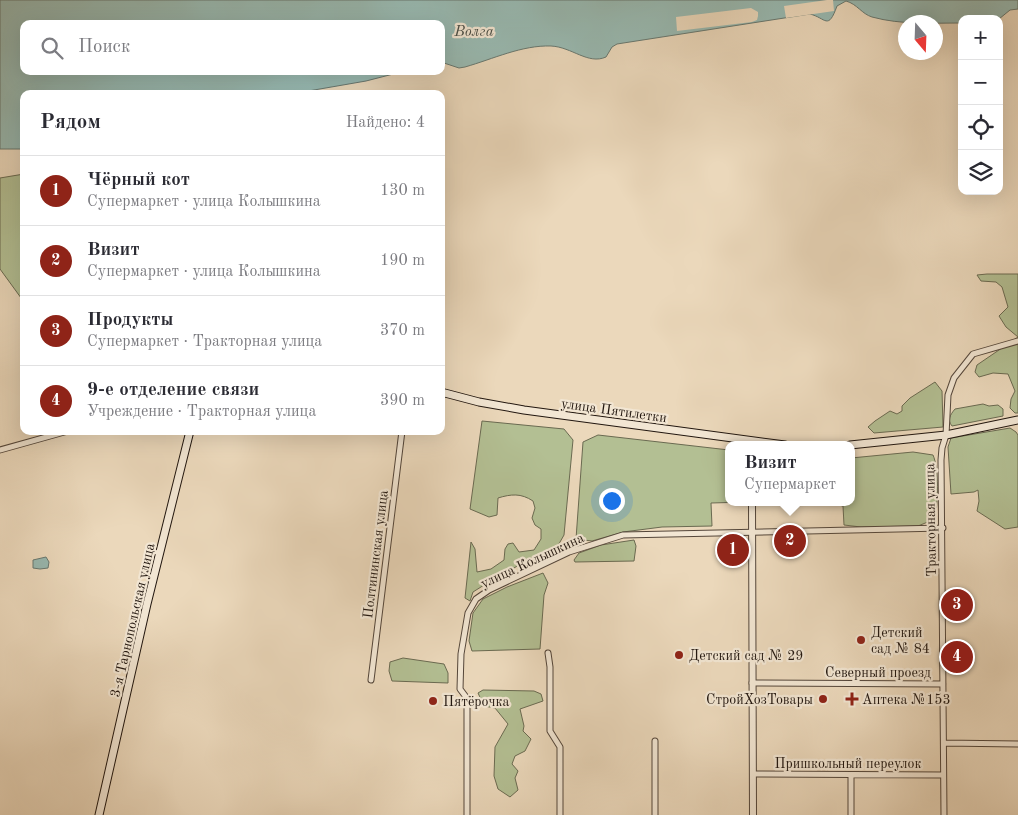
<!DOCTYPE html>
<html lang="ru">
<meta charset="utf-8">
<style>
body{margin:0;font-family:"Old Standard TT",serif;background:#f7f7f7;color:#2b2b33}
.controls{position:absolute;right:15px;top:15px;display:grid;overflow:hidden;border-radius:10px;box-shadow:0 5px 20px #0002}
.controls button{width:45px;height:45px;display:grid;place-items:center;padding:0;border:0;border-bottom:1px solid #e1e1e2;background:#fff;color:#2b2b33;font:25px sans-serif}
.compass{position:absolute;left:898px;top:15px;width:45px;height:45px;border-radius:50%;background:#fff;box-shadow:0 5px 20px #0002;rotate:161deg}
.you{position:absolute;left:611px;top:500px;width:18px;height:18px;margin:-12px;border:4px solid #fff;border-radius:50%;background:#1a73e8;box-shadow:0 0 0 8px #1a73e833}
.badge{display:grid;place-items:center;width:32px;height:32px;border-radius:50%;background:#8f2418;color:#fff;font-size:16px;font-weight:700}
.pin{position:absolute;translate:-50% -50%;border:2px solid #fff;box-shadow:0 1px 5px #0006}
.popup{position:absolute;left:725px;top:441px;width:130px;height:65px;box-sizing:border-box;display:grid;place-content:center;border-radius:10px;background:#fff;filter:drop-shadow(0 1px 4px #0005);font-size:16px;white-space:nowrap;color:#7c7c81}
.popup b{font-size:19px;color:#2b2b33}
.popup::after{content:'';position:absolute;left:50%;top:100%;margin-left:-10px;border:10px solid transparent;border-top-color:#fff}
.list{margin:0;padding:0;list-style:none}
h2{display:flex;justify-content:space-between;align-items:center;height:65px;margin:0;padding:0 20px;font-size:21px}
h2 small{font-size:16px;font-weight:400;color:#7c7c81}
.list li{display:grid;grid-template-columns:32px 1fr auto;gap:15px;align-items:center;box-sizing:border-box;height:70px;padding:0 20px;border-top:1px solid #e1e1e2}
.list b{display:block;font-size:19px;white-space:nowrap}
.list p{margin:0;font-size:16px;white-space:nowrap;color:#7c7c81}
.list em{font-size:16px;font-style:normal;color:#7c7c81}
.icon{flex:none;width:28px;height:28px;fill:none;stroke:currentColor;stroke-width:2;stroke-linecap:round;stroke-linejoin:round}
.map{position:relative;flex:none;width:1018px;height:815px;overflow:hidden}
.search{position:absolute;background:#fff;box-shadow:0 5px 20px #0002;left:20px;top:20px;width:425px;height:55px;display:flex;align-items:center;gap:12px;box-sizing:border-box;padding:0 18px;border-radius:10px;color:#7c7c81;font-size:19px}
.panel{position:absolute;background:#fff;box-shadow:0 5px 20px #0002;left:20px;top:90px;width:425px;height:345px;border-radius:10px}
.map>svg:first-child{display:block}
.green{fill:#b3bf93;stroke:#6a6a51}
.water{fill:#98b9b1;stroke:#687870}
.pier{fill:#ebd8bb}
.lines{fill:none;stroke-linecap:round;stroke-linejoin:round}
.minor-casing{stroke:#54463a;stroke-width:7}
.tertiary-casing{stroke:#54463a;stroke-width:8}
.secondary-casing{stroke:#21160f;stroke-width:9}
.minor{stroke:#f2e6d3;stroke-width:5}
.tertiary{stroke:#f2e6d3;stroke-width:6}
.secondary{stroke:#f2e6d3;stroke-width:7}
.poi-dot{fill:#8f2418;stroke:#f2e6d3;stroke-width:2}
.labels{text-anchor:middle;stroke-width:4.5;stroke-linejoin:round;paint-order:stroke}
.street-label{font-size:14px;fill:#21160f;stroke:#f2e6d3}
.poi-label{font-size:14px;fill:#21160f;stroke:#f2e6d3;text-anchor:start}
.water-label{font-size:15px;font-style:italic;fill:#4b4f48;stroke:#f2e6d3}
</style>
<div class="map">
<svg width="1018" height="815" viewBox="0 0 1018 815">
<rect width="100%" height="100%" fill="#ebd8bb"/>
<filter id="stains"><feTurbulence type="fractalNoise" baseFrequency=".004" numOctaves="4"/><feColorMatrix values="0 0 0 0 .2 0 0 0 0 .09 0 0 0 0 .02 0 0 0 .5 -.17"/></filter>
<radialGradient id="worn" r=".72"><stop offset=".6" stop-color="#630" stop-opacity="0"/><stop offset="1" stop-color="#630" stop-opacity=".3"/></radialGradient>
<!-- green -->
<path class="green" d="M 24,174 L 24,302 L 0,269 L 0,178 Z
M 987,274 L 1018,274 L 1018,413 L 1015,413 L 1010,408 L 1011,399 L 1015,391 L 1008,374 L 993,373 L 979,377 L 975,372 L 977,365 L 1018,337 L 1006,327 L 999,316 L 1008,307 L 1002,287 L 996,282 L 981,281 L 977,275 Z
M 935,382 L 942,391 L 943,427 L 874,433 L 868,427 L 875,421 L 890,411 L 897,414 L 902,411 L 902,406 L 910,398 Z
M 983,404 L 989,406 L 998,405 L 1003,409 L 1003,416 L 952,426 C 947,420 950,415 955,409 Z
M 482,421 L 564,429 L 573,440 L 564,535 L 556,549 L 532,558 L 492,580 L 473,592 L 470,601 L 465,598 L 471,542 L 475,549 L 477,572 L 491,569 L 504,560 L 505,549 L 508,544 L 513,543 L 519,552 L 534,550 L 541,539 L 541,529 L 535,525 L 532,518 L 535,508 L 533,501 C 521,493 511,494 498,498 L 497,515 L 489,517 L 470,509 Z
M 1010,428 L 1016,432 L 1018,435 L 1018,527 L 1005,529 L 977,511 L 979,501 L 978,490 L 974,492 L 951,494 L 948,447 L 951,438 Z
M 598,435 L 729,450 L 729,502 L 747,502 L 711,503 L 712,526 L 662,527 L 623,532 L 592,541 L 576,539 L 583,442 Z
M 913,452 L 933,455 C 939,468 938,504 935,519 L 918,526 L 861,527 L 844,525 L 843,506 L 838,505 L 838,502 L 851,502 L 851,458 Z
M 634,540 L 636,546 L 634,561 L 575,562 L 574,560 L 579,553 L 601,545 Z
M 543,573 L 548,583 L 544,595 L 540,649 L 472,651 L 469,641 L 473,613 L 483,599 L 507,587 Z
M 403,658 L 444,664 L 448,673 L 448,683 L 392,681 L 389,671 L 390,662 Z
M 483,690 L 534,691 L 541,694 L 543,701 L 520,709 L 524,726 L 523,731 L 531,739 L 525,751 L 515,756 L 512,764 L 518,771 L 515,778 L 518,790 L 510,797 L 498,789 L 494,776 L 495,747 L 508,724 L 495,708 L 484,706 L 478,693 Z"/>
<!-- water -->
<path class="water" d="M 0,0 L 1018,0 L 1018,9 L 1010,10 L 999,19 L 962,19 L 962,23 C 933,23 901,25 872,17 C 862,14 857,4 846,1 L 837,6 C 828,31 826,18 810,14 L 617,44 L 612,47 L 606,57 C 588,65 572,47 551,46 C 522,45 493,59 465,67 L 459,68 L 441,62 L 441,24 L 24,24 L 24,71 L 405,71 L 366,81 L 291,94 L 24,94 L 24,149 L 0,149 Z
M 46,557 L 49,562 L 48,568 L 40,569 L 33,568 L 33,560 Z"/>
<!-- pier -->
<path class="pier" d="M 827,0 L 833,0 L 834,11 L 786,18 L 784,6 Z
M 751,8 L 758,12 L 758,16 L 757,20 L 752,22 L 677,31 L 676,17 Z"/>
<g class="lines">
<defs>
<path id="minor" d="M 0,450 L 68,431
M 548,653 L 550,667 L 550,731 L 560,747 L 560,815
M 371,680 L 402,431
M 752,683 L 943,684
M 944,743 L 1018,744
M 753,774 L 943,775
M 851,775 L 851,815
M 467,815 L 467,705 L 466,697 L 460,689 L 461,654 L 468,613 L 476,599 L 489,590 L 569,552 L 623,535 L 943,528
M 655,815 L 655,741
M 944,815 L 941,460 L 942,448 L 946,435 L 948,395 L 954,378 L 973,354 L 1018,341"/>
<path id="tertiary" d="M 752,502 L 753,815"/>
<path id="secondary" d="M 441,392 L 479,402 L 524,410 L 785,445
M 850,445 L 946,435 L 1018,420
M 99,815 L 147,604 L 190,431"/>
</defs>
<!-- minor casing -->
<use href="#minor" class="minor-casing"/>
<!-- tertiary casing -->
<use href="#tertiary" class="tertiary-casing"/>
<!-- secondary casing -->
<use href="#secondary" class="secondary-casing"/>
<!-- minor -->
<use href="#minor" class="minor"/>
<!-- tertiary -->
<use href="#tertiary" class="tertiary"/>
<!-- secondary -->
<use href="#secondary" class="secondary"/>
</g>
<!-- markers -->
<g class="poi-dot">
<circle cx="861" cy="640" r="5"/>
<circle cx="679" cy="655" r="5"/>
<circle cx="823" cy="699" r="5"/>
<path d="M849.5 691.5h5v5h5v5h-5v5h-5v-5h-5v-5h5z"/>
<circle cx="433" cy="701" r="5"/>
</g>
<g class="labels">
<!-- street labels -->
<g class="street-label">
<text transform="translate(614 410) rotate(8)" y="5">улица Пятилетки</text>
<text transform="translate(930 520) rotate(-91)" y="5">Тракторная улица</text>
<text transform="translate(375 554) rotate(-83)" y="5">Полтининская улица</text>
<text transform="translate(532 560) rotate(-25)" y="5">улица Колышкина</text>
<text transform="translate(132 620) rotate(-77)" y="5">3-я Тарнопольская улица</text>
<text x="878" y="677">Северный проезд</text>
<text x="848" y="768">Пришкольный переулок</text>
</g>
<!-- poi labels -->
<g class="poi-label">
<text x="871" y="637">Детский<tspan x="871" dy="16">сад № 84</tspan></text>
<text x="689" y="660">Детский сад № 29</text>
<text x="813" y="704" text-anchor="end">СтройХозТовары</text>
<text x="862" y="704">Аптека №153</text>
<text x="443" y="706">Пятёрочка</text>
</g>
<!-- water labels -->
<g class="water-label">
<text x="474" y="36">Волга</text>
</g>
</g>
<rect width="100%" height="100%" filter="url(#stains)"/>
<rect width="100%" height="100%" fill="url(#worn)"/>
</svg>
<div class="controls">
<button>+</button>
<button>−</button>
<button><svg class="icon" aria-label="locate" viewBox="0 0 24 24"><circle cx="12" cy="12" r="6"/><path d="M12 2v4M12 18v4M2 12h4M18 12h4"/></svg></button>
<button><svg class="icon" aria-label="layers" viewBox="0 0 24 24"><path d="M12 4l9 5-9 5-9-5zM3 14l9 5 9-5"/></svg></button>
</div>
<svg class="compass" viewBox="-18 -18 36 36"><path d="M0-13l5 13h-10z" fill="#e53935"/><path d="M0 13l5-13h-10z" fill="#7c7c81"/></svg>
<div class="you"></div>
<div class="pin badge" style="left:733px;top:550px">1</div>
<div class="pin badge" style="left:790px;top:541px">2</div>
<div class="popup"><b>Визит</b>Супермаркет</div>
<div class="pin badge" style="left:957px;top:605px">3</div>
<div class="pin badge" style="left:957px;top:657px">4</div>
<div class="search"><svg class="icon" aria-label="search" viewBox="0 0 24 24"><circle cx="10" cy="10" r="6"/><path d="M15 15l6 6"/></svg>Поиск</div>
<section class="panel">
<h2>Рядом<small>Найдено: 4</small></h2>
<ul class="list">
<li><span class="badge">1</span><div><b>Чёрный кот</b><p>Супермаркет · улица Колышкина</p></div><em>130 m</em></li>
<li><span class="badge">2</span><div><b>Визит</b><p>Супермаркет · улица Колышкина</p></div><em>190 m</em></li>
<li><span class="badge">3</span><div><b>Продукты</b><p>Супермаркет · Тракторная улица</p></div><em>370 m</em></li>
<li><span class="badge">4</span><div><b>9-е отделение связи</b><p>Учреждение · Тракторная улица</p></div><em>390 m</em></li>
</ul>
</section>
</div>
